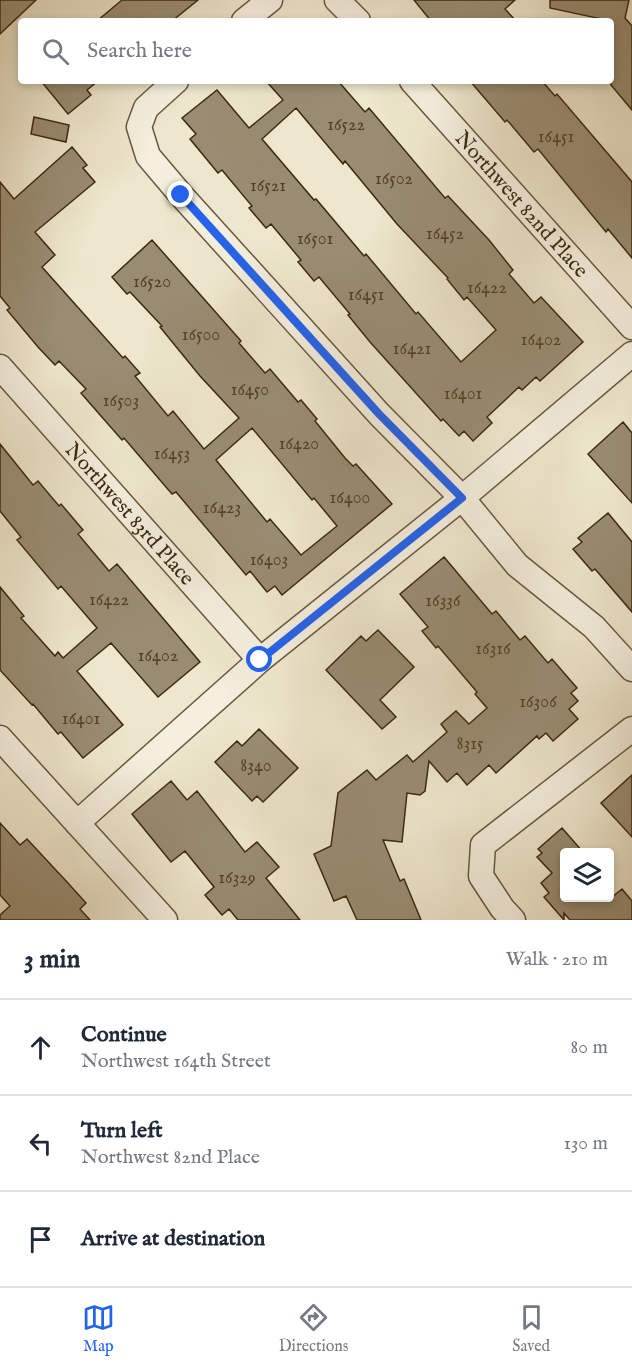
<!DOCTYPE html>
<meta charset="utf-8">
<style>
body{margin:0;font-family:"IM FELL English",serif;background:#f6f6f7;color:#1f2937}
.controls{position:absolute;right:18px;bottom:18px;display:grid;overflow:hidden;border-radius:6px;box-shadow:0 3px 9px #0003}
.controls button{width:54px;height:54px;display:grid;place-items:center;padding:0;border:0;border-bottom:2px solid #e0e1e3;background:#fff;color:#1f2937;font:30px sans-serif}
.stop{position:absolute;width:18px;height:18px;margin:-14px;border:4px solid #2563eb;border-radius:50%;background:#fff}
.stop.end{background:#2563eb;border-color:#fff;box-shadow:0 2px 6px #0008}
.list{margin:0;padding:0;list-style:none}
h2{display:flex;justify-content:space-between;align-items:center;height:78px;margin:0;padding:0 24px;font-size:26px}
h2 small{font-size:20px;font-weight:400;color:#747a83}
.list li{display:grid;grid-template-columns:39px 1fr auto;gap:18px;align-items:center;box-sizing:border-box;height:96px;padding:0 24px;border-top:2px solid #e0e1e3}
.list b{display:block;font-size:22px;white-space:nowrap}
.list p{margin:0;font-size:20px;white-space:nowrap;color:#747a83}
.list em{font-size:20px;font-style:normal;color:#747a83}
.icon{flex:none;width:33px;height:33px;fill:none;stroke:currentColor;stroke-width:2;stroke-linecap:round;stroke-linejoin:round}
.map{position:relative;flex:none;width:632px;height:920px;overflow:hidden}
.search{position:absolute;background:#fff;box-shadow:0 3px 9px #0003;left:18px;right:18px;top:18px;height:66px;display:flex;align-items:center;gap:15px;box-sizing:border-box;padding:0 21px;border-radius:6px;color:#747a83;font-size:22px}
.sheet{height:366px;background:#fff}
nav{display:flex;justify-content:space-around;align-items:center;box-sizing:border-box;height:84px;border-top:2px solid #e0e1e3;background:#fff;font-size:16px;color:#747a83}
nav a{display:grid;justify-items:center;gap:3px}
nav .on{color:#2563eb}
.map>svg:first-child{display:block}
.building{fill:#998c72;stroke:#3d2910;stroke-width:1.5;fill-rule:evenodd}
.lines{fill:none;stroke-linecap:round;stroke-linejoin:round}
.street-casing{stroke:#69583f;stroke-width:27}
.street{stroke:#f4efde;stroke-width:24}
.route{stroke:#2563eb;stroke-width:8}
.labels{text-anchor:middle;stroke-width:6;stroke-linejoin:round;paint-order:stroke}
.number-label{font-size:18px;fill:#544228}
.street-label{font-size:21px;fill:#3d2910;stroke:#f4efde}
</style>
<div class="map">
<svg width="632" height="920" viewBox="0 0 632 920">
<rect width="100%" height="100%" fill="#eee7cd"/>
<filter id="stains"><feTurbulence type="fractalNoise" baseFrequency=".00333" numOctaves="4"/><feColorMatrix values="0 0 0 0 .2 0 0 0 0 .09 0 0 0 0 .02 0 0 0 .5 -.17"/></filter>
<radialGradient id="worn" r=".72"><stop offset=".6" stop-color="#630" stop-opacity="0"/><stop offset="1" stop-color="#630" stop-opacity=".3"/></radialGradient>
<!-- building -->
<path class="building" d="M 0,0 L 36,0 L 0,34 Z
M 122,0 L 198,0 L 172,21 L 97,21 Z
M 414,0 L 515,0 L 505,9 L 516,21 L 431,21 Z
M 550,0 L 629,0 L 625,18 L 632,26 L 632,110 L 611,85 L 611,21 L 550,8 Z
M 41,81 L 98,81 L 87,90 L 91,95 L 68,114 Z
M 266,81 L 338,81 L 365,112 L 369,108 L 445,198 L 448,196 L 489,240 L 513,270 L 509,274 L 534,303 L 541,297 L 583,342 L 540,381 L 536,377 L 522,390 L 519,387 L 487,417 L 492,423 L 473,441 L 464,431 L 459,436 L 443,419 L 441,421 L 370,342 L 348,315 L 350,314 L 319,277 L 314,281 L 298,262 L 301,260 L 271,224 L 266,228 L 249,208 L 252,206 L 222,170 L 218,173 L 190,139 L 196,134 L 182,118 L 217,90 L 249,128 L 283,100 ZM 296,108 L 343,164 L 345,161 L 397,224 L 448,278 L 447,279 L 464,300 L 467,297 L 496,330 L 461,362 L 418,312 L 416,314 L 366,254 L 364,256 L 316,199 L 314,200 L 262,139 Z
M 470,81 L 542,81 L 555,96 L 557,94 L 632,182 L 632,258 L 608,229 L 606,232 L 538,149 L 534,152 L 507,120 L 505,122 Z
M 34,117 L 69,125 L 66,142 L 31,134 Z
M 72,147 L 87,165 L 83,168 L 95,182 L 35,232 L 55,255 L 42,267 L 123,358 L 125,356 L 140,373 L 135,376 L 168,416 L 173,411 L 204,449 L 239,418 L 200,376 L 160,327 L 162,326 L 130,292 L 127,294 L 112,277 L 152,240 L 241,341 L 239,343 L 265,373 L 270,369 L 298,402 L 301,400 L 317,419 L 315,421 L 345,458 L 353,466 L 356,464 L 392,504 L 282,595 L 275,586 L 267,592 L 250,571 L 246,575 L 176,492 L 172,494 L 124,438 L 122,440 L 101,416 L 81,393 L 86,389 L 59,361 L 55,365 L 38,347 L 7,310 L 10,308 L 0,296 L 0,182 L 14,199 ZM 252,428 L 312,500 L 314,498 L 337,526 L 301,555 L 270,519 L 267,522 L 216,460 Z
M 623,422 L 632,433 L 632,503 L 588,454 Z
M 0,444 L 33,485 L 38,481 L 59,506 L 61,504 L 83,530 L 78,534 L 109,571 L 117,564 L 200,662 L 158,697 L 111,643 L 77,671 L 123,725 L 83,758 L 61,732 L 58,734 L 33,704 L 32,705 L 0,670 L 0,587 L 24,616 L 21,618 L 55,656 L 58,652 L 63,658 L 97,628 L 61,586 L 58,589 L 17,540 L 21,537 L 0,511 Z
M 608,513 L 632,542 L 632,612 L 595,569 L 592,571 L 573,549 L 582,542 L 578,538 Z
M 444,557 L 492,614 L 496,611 L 520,640 L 525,636 L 548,663 L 552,659 L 577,688 L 571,693 L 578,701 L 569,709 L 578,719 L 553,741 L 546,733 L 539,739 L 537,736 L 496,773 L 489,765 L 467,785 L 457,773 L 447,782 L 429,761 L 425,791 L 420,795 L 407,793 L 402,842 L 383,840 L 400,881 L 404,879 L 421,920 L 357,920 L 346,896 L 334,901 L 314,854 L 331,846 L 338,793 L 367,770 L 376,780 L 407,755 L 413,762 L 447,732 L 441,724 L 456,711 L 469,724 L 487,708 L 475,694 L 477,692 L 438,646 L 436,648 L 422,631 L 428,627 L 400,594 Z
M 378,630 L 414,667 L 380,700 L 396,717 L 382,729 L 326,670 L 361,636 L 366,641 Z
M 259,729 L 298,768 L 263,802 L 257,796 L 252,801 L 215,762 L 237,741 L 242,746 Z
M 632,775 L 632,837 L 601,803 Z
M 171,781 L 187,800 L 197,791 L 245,852 L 257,842 L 279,867 L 266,878 L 300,920 L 238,920 L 229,909 L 222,915 L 205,895 L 214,887 L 185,851 L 171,862 L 132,814 Z
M 0,823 L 20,845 L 27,839 L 67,882 L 86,903 L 80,909 L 90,920 L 0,920 L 0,915 L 10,906 L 0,895 Z
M 562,828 L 583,852 L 564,852 L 564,897 L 612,897 L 622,889 L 632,901 L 632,920 L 570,920 L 564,913 L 564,920 L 544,897 L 549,893 L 541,883 L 552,873 L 537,857 L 542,853 L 538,849 Z"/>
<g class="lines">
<defs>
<g id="street">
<path d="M 337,0 L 358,21"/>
<path d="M 244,21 L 270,0"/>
<path d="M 176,81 L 146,108 L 139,127 L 148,156 L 181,195 L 379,414 L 462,498 L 517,565 L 594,627 L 632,669"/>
<path id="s1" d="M 412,81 L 632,327"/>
<path id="s2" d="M 0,367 L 260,660"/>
<path d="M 0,738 L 165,920"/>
<path d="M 77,823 L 260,660 L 462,498 L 632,354"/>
<path d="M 513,920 L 502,908 L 481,876 L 483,845 L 632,729"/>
</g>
</defs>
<!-- street casing -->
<use href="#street" class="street-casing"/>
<!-- street -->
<use href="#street" class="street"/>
</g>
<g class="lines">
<!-- route -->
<path class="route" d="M 181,195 L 379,414 L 462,498 L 260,660"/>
</g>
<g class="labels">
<!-- number labels -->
<g class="number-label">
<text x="346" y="130">16522</text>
<text x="556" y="142">16451</text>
<text x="394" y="184">16502</text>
<text x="268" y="191">16521</text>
<text x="445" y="239">16452</text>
<text x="315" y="244">16501</text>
<text x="152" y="287">16520</text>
<text x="487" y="293">16422</text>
<text x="366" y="300">16451</text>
<text x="201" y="340">16500</text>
<text x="541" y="345">16402</text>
<text x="412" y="354">16421</text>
<text x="250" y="395">16450</text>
<text x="463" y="399">16401</text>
<text x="121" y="406">16503</text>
<text x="299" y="449">16420</text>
<text x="172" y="459">16453</text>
<text x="350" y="503">16400</text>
<text x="222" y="513">16423</text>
<text x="269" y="565">16403</text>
<text x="109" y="605">16422</text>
<text x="443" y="606">16336</text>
<text x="493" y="654">16316</text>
<text x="158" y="661">16402</text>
<text x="538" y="707">16306</text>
<text x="81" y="724">16401</text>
<text x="470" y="749">8315</text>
<text x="256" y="771">8340</text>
<text x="237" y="883">16329</text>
</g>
<!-- street labels -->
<g class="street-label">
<text dy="7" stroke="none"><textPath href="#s1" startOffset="165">Northwest 82nd Place</textPath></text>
<text dy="7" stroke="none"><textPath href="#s2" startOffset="196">Northwest 83rd Place</textPath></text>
</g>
</g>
<rect width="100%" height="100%" filter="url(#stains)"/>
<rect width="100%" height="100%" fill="url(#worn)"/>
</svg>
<div class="controls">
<button><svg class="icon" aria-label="layers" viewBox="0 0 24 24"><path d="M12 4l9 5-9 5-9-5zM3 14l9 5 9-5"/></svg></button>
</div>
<div class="stop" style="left:260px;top:660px"></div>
<div class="stop end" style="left:181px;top:195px"></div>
<div class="search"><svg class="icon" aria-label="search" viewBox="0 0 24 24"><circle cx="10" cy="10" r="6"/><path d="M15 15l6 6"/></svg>Search here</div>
</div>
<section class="sheet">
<h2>3 min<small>Walk · 210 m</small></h2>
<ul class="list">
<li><svg class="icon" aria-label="ahead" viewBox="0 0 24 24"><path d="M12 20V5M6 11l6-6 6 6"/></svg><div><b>Continue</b><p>Northwest 164th Street</p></div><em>80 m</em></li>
<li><svg class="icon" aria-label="left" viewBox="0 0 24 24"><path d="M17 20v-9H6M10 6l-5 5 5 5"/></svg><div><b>Turn left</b><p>Northwest 82nd Place</p></div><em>130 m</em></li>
<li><svg class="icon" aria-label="arrive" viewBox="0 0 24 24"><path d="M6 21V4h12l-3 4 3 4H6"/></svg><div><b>Arrive at destination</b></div></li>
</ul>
</section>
<nav>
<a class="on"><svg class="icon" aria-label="map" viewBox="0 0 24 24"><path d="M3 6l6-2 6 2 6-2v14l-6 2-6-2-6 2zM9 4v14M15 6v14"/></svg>Map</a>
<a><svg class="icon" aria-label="directions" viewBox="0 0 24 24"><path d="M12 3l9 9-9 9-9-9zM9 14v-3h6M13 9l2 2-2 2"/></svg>Directions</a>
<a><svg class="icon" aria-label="saved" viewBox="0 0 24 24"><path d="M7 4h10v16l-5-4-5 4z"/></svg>Saved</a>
</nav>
